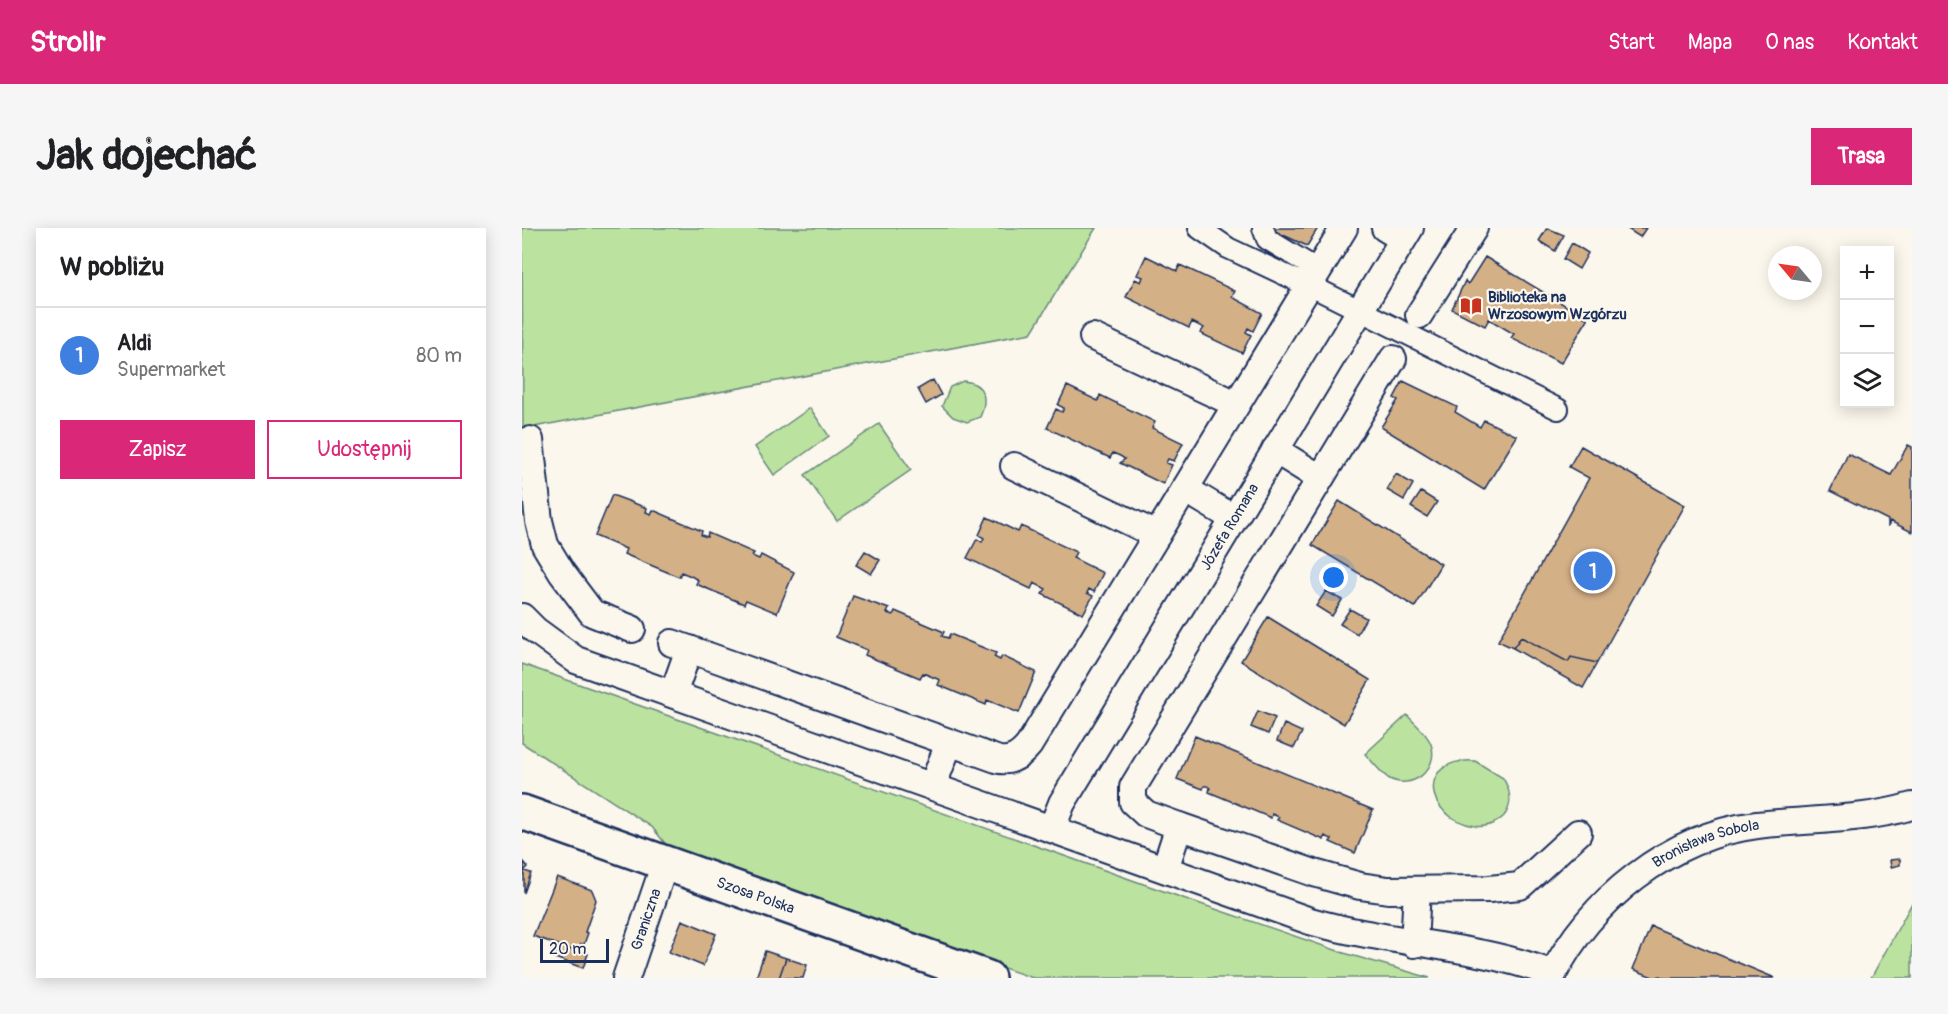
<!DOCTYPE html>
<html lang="pl">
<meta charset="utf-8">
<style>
body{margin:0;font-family:Pangolin,sans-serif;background:#f6f6f6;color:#202124}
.controls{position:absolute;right:18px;top:18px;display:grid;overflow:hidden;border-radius:0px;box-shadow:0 3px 15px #0003}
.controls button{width:54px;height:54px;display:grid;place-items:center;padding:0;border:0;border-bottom:2px solid #e0e0e0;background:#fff;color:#202124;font:30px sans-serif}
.compass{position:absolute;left:1246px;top:18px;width:54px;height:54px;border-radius:50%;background:#fff;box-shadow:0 3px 15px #0003;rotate:299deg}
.scale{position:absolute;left:18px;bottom:15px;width:69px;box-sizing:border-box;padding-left:6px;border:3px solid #1b2f5e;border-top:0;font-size:16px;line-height:21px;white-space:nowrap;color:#1b2f5e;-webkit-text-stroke:4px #fbf7ec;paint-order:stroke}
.you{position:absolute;left:812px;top:350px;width:21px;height:21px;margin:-15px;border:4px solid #fff;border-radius:50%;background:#1a73e8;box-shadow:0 0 0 9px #1a73e833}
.badge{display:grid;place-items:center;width:39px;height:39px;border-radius:50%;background:#db2777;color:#fff;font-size:20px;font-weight:700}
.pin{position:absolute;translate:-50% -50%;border:3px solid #fff;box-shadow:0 2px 6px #0006}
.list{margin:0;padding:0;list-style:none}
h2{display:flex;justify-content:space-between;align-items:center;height:78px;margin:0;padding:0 24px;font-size:26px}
h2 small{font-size:20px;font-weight:400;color:#757577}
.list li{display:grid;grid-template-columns:39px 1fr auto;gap:18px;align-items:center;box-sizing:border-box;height:96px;padding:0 24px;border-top:2px solid #e0e0e0}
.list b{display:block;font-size:22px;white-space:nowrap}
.list p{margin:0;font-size:20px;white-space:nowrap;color:#757577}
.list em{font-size:20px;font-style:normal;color:#757577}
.actions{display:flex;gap:12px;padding:18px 24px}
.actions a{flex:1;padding:14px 0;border:2px solid #db2777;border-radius:0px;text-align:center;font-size:21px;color:#db2777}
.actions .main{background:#db2777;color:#fff}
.icon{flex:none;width:33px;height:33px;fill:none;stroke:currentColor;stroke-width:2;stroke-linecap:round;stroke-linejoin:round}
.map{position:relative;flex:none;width:1390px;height:750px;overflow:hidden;border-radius:0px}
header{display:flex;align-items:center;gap:36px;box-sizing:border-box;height:84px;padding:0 30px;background:#db2777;color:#fff}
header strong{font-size:28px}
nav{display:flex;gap:33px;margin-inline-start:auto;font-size:21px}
.intro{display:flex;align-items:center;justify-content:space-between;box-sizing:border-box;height:144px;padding:0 36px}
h1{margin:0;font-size:42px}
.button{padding:15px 27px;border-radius:0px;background:#db2777;color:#fff;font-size:21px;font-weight:700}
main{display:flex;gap:36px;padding:0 36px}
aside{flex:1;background:#fff;border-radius:0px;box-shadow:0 3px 15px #0003}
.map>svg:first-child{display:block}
.green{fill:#bbe39f;stroke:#6b897e;stroke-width:1.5}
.building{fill:#d4b086;stroke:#1b2f5e;stroke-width:1.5}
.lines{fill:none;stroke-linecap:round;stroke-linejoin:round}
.pedestrian-casing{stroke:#1b2f5e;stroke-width:24}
.minor-casing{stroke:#1b2f5e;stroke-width:30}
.tertiary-casing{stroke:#1b2f5e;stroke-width:38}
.pedestrian{stroke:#fbf7ec;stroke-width:20}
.minor{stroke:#fbf7ec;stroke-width:26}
.tertiary{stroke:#fbf7ec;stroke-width:33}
.labels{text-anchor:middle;stroke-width:4.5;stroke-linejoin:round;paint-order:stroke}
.poi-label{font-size:15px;font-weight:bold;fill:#1b2f5e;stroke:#fbf7ec;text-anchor:start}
.street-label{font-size:15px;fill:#1b2f5e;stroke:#fbf7ec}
</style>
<header>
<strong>Strollr</strong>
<nav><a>Start</a><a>Mapa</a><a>O nas</a><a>Kontakt</a></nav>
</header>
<div class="intro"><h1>Jak dojechać</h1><a class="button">Trasa</a></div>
<main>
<aside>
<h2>W pobliżu<small></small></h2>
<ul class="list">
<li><span class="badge" style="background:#3f7fe0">1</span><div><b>Aldi</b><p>Supermarket</p></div><em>80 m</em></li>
</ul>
<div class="actions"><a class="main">Zapisz</a><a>Udostępnij</a></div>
</aside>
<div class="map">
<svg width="1390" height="750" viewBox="0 0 1390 750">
<rect width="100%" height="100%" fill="#fbf7ec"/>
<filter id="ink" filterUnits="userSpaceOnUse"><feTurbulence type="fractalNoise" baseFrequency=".0167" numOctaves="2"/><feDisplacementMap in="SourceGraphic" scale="12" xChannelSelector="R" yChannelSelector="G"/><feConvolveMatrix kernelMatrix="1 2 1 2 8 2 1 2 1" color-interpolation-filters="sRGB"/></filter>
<g filter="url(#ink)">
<!-- green -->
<path class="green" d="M 0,0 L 574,0 L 509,105 L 1,201 Z
M 441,153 C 463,155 466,171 458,189 L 445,194 L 431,189 L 420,178 L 428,159 Z
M 288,180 L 307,208 L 252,247 L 233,219 Z
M 357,196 L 389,242 L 315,293 L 283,247 Z
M 0,436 L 661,670 L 822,725 L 908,750 L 511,750 L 346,693 L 146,619 L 130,599 L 0,515 Z
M 885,487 C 893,496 905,505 909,516 C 918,541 889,564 866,550 C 858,544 850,533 843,526 Z
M 953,533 L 981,550 C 988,562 992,575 982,588 C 974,596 963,600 953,598 C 900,589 895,529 953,533 Z
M 1390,675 L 1390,750 L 1349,750 Z"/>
<!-- building -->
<path class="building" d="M 746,0 L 796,0 L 785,18 Z
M 1025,0 L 1042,7 L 1033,23 L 1017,13 Z
M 1104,0 L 1124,0 L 1118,9 Z
M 1050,15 L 1066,25 L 1057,41 L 1041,31 Z
M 624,28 L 655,43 L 658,37 L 713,63 L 710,69 L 740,85 L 731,103 L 726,100 L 724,104 L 729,107 L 720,125 L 678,105 L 682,100 L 670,94 L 667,100 L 604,69 L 613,51 L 619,54 L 621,49 L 615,47 Z
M 963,29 L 1066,91 L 1039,135 L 989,110 L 992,106 L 967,91 L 963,98 L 930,81 L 943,53 L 946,56 Z
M 411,152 L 419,167 L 404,176 L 396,161 Z
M 881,153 L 935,179 L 933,184 L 958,199 L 962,192 L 995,208 L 962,262 L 859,199 L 876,172 L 872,170 Z
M 545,158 L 576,173 L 578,167 L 633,194 L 630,200 L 661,215 L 652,233 L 646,231 L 644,235 L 650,237 L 641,256 L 598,235 L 603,231 L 598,228 L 591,225 L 588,230 L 525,200 L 534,181 L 540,184 L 542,180 L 536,177 Z
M 1386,217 L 1390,219 L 1390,304 L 1368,293 L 1366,299 L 1366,292 L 1308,263 L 1326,226 L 1369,247 Z
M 1059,218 L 1163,277 L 1075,435 L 1049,429 L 1046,434 L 999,409 L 991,420 L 976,413 L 1067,250 L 1047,239 Z
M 874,246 L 891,256 L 882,272 L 865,262 Z
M 899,264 L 915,274 L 905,289 L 889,279 Z
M 90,267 L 125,280 L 124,284 L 129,286 L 131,282 L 180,303 L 179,307 L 185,309 L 186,305 L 232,325 L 230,328 L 237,331 L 239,327 L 272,344 L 255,385 L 224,372 L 222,376 L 174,356 L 176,352 L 169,348 L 159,344 L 157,349 L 102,326 L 104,321 L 73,308 Z
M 817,273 L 919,336 L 893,379 L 790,317 Z
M 465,289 L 496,304 L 499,298 L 554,324 L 551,330 L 581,345 L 572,364 L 567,361 L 565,365 L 571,368 L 561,386 L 520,366 L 524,361 L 512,355 L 509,361 L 445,330 L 455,311 L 460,314 L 462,310 L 457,307 Z
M 343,323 L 358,332 L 349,346 L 334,337 Z
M 804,363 L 820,372 L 810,388 L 794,378 Z
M 331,368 L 367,381 L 365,385 L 371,387 L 373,383 L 422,404 L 420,408 L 426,410 L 428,406 L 474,425 L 472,429 L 478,432 L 480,428 L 514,444 L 497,485 L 465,472 L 464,477 L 416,457 L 418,452 L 401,445 L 398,450 L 343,427 L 345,422 L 314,409 Z
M 828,381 L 844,390 L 835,406 L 818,396 Z
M 746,389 L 848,452 L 822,496 L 719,433 Z
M 999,409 L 1046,434 L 1049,429 L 1075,435 L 1061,460 L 991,420 Z
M 736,483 L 753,490 L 746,506 L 729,499 Z
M 762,496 L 780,504 L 772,520 L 755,513 Z
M 673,508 L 851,582 L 833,625 L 808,614 L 810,611 L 803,608 L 802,612 L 755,592 L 757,589 L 750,586 L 749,590 L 687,564 L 688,560 L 685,558 L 682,558 L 681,561 L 655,551 Z
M 1378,631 L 1378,637 L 1369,639 L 1368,632 Z
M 2,634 L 6,639 L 2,643 L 9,645 L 2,665 Z
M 35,649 L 70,662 L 74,672 L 63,704 L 66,705 L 62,716 L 59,716 L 56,723 L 59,725 L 11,708 Z
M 160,692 L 194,706 L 181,738 L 147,724 Z
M 1129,698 L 1195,726 L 1253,750 L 1143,750 L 1138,748 L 1133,750 L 1111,741 Z
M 37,718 L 66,726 L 61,740 L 33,730 Z
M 243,723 L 264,730 L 257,750 L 234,750 Z
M 264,730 L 285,737 L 281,750 L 257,750 Z"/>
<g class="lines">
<defs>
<path id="pedestrian" d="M 677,0 L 706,20 L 776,53
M 741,0 L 745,11 L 786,36
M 777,52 L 1036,181"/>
<g id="minor">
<path d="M 863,0 L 881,11"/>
<path d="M 897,87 L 952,0"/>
<path d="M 571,109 L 714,176"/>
<path d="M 0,214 L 8,212 L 17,293 L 23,317 L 40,345 L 70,385 L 110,401"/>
<path d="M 753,222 L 798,250"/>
<path d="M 492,238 L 635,307"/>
<path d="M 663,261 L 711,290"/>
<path d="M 0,389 L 13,402 L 54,432 L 788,693 C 868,716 954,716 1031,746"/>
<path d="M 150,415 L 477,532 C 490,534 499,527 507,517 L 822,0"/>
<path d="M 151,466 L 167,421"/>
<path d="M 411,557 L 427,515"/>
<path d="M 657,598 L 792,645 L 838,658 L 866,662 L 967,661 L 998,658 L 1056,605"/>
<path id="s1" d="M 530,600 L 540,575 L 888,0"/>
<path d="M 643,641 L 657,598 L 624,586 L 611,574 L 611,559 L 871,131"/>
<path d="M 892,716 L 895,662"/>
<path id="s2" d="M 104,750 L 143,635"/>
<path id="s3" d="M 1029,750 C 1068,672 1147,608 1235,597 C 1287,591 1340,593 1390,578"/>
</g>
<g id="tertiary">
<path id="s4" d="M 0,584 L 466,750"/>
</g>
</defs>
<!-- pedestrian casing -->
<use href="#pedestrian" class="pedestrian-casing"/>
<!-- minor casing -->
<use href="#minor" class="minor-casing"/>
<!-- tertiary casing -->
<use href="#tertiary" class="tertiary-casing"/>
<!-- pedestrian -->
<use href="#pedestrian" class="pedestrian"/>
<!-- minor -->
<use href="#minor" class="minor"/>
<!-- tertiary -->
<use href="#tertiary" class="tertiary"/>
</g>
</g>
<!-- icons -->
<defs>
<symbol id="library-bare" viewBox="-9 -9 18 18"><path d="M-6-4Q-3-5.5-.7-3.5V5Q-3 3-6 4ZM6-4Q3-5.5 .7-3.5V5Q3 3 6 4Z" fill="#c8321e" stroke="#fbf7ec" stroke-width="2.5" paint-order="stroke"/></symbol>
</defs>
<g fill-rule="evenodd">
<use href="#library-bare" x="934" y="63" width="30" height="30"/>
</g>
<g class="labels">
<!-- poi labels -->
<g class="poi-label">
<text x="966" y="74">Biblioteka na<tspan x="966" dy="17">Wrzosowym Wzgórzu</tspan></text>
</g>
<!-- street labels -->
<g class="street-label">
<text dy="5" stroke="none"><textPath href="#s1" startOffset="350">Józefa Romana</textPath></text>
<text dy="5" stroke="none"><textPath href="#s3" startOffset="212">Bronisława Sobola</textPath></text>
<text dy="5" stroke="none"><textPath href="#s4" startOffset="248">Szosa Polska</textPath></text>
<text dy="5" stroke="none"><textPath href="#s2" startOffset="62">Graniczna</textPath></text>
</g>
</g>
</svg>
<div class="controls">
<button>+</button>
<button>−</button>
<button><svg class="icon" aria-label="layers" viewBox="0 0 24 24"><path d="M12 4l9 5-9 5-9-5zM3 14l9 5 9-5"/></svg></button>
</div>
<svg class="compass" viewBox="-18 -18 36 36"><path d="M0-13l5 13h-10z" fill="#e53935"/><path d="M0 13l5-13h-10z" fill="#757577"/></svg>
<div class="scale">20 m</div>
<div class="you"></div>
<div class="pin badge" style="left:1071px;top:343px;background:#3f7fe0">1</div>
</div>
</main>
